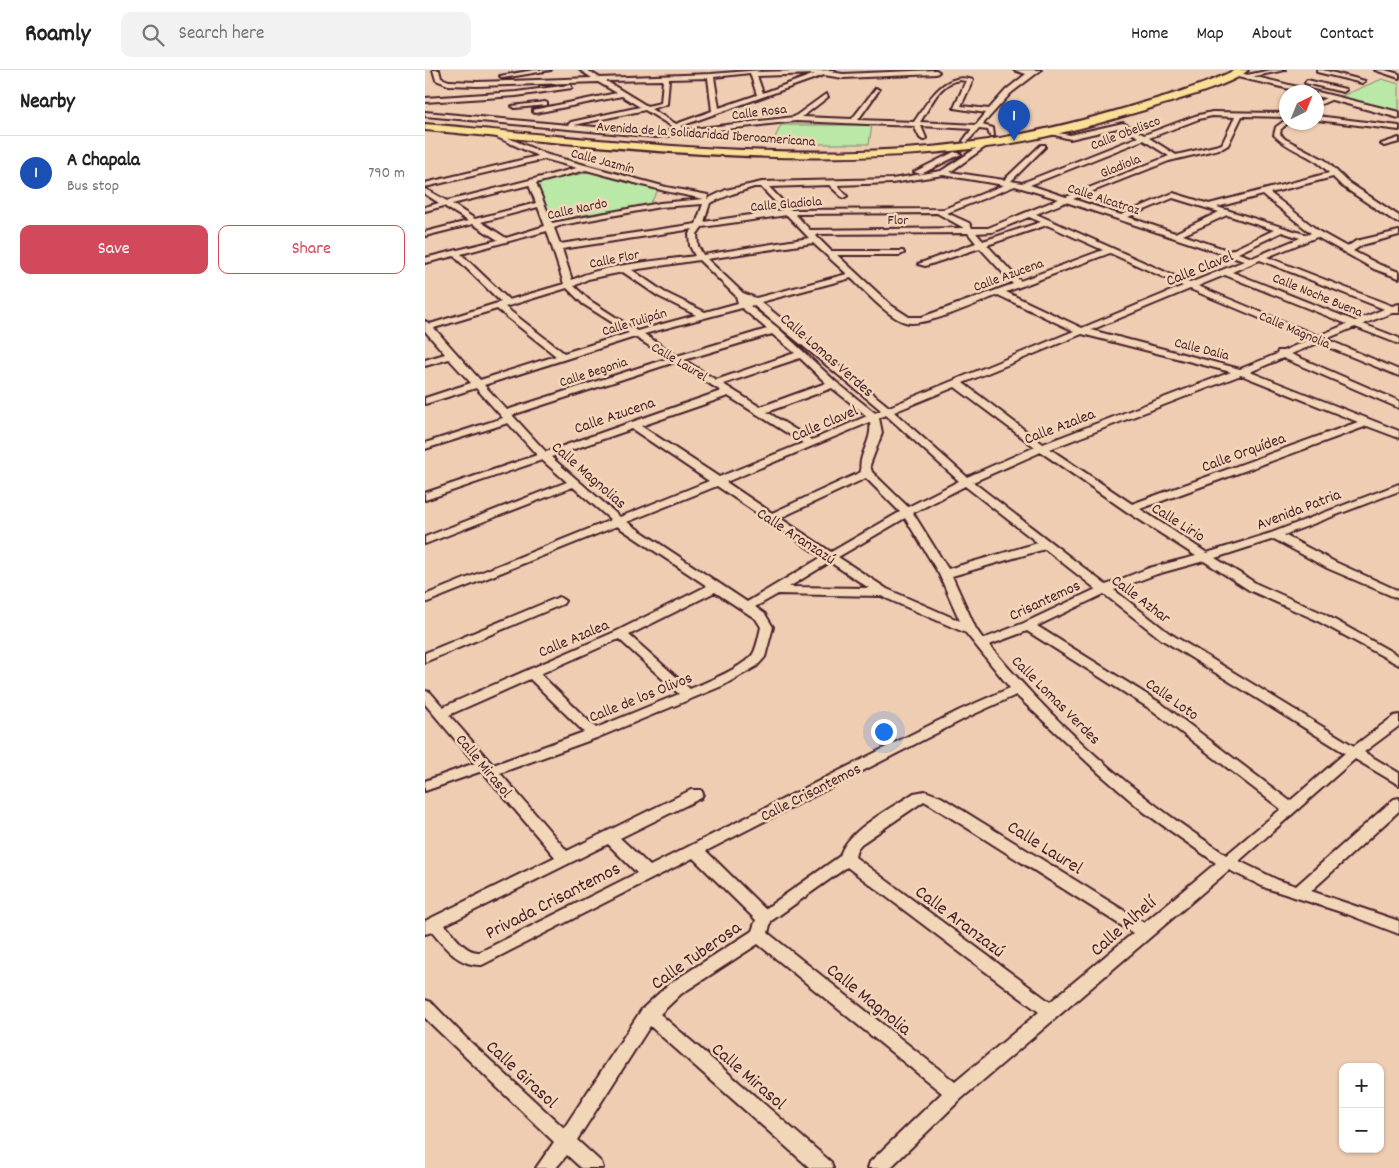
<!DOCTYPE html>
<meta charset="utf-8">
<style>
body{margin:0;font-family:Dekko,sans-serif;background:#f2f2f2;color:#222}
.controls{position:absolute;right:15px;bottom:15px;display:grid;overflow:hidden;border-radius:10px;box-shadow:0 1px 4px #0004}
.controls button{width:45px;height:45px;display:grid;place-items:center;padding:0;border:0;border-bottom:1px solid #e0e0e0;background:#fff;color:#222;font:25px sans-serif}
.compass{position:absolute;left:854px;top:15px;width:45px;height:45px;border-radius:50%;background:#fff;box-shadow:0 1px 4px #0004;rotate:43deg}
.you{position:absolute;left:458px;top:661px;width:18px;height:18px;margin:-12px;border:4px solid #fff;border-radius:50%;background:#1a73e8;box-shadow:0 0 0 8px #1a73e833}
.badge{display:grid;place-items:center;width:32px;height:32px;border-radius:50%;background:#d1495b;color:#fff;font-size:16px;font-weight:700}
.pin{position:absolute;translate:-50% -41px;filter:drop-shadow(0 1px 2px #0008)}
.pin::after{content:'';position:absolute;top:26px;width:18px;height:15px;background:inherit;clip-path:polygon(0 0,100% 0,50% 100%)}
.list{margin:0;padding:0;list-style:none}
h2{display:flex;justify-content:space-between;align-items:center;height:65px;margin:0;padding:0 20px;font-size:21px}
h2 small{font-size:16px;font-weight:400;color:#767676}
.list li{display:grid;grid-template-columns:32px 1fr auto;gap:15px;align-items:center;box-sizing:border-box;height:75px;padding:0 20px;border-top:1px solid #e0e0e0}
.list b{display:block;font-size:19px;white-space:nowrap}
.list p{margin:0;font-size:16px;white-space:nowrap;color:#767676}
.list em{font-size:16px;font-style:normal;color:#767676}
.actions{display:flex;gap:10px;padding:15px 20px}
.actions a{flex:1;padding:11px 0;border:1px solid #d1495b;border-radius:10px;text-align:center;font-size:18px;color:#d1495b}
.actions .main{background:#d1495b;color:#fff}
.icon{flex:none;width:28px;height:28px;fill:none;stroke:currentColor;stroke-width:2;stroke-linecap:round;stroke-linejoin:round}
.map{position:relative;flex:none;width:974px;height:1098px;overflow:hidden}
header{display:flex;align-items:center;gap:30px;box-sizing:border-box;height:70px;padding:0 25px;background:#fff;border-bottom:1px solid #e0e0e0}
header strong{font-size:24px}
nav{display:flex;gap:28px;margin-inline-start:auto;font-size:18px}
.search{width:350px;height:45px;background:#f2f2f2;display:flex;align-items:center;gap:12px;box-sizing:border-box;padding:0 18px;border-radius:10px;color:#767676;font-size:19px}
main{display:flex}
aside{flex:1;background:#fff}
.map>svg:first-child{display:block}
.green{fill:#bae8a6;stroke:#828468}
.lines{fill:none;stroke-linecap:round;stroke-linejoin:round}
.minor-tunnel{stroke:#cdaa98;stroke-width:7;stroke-dasharray:7 3;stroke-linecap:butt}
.minor-casing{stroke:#4a1f2b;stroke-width:4}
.tertiary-casing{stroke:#4a1f2b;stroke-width:4}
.trunk-casing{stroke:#4a1f2b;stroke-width:4}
.minor{fill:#f1d6b8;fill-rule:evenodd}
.tertiary{fill:#f1d6b8;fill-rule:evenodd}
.trunk{fill:#fadf96;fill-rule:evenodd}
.labels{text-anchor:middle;stroke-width:5;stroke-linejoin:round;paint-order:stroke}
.far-street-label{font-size:14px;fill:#4a1f2b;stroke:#f1d6b8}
.street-label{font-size:16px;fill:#4a1f2b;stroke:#f1d6b8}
.near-street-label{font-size:19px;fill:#4a1f2b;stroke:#f1d6b8}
</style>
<header>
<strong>Roamly</strong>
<div class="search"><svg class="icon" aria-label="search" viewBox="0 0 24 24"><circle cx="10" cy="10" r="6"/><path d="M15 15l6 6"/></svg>Search here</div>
<nav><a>Home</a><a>Map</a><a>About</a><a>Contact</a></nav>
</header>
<main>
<aside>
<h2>Nearby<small></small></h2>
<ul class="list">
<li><span class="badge" style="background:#1a4fb4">1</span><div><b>A Chapala</b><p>Bus stop</p></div><em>790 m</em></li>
</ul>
<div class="actions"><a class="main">Save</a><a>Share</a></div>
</aside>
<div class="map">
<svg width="974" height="1098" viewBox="0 0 974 1098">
<rect width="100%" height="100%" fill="#eecdb3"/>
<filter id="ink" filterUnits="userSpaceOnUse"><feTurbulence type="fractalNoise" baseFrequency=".02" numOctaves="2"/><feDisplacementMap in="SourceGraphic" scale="10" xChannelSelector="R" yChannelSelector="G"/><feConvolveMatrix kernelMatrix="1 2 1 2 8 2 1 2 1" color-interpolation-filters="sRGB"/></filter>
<g filter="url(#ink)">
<!-- green -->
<path class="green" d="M 957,9 L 974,14 L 974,42 L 914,27 Z
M 356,55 L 447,55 L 444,74 L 347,74 Z
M 165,102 L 234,119 L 224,135 L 125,150 L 112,113 Z"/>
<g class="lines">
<!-- minor-tunnel -->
<path class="minor-tunnel" d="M 532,84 L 541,71"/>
<defs>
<path id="minor" d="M 8,0 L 14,0 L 16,8 L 24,11 L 52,12 L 167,8 L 155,0 L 162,0 L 175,8 L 286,4 L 336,0 L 331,2 L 410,0 L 406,2 L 418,4 L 511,0 L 514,2 L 511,4 L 418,8 L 399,5 L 256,56 L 260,60 L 369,47 L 401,24 L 403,27 L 377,47 L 427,49 L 451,18 L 454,20 L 433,50 L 489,52 C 502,33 519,0 548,10 L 536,36 L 564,39 L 581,20 L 601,4 L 589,0 L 616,0 L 586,23 L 557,55 L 568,58 L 569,66 L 565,66 L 563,60 L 554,59 L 541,73 L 538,71 L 547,59 L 496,56 L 501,68 L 498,70 L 495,68 L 489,56 L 371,51 L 231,67 L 0,46 L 0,42 L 143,55 L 146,52 L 215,37 L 197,26 L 110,43 L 108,42 L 108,40 L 192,23 L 173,12 L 52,16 L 23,15 L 11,10 ZM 325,3 L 332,25 L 294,38 L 289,7 ZM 390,4 L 338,23 L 332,6 ZM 283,8 L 287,41 L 251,54 L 226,39 L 242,34 L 244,9 ZM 238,10 L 236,33 L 222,36 L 181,11 ZM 534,10 L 541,11 L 529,38 L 561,43 L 551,55 L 495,52 C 506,36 513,14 534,10 ZM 220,40 L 253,60 L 231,63 L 149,55 Z
M 109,0 L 126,0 L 78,8 L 75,6 Z
M 846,0 L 860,0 L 820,8 L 817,6 Z
M 892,0 L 898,0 L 940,11 L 937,13 L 892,2 Z
M 950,0 L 960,0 L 974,4 L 974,8 Z
M 882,10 L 920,19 L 921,20 L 918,22 L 880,13 Z
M 145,15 L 147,18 L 91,26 L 0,32 L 0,28 L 91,22 Z
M 906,26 L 908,29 L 892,36 L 892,32 Z
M 120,32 L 122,33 L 122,35 L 90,38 L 87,36 Z
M 787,42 L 862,43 L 862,47 L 817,46 L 803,75 L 798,78 L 744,91 L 648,129 L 696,145 L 748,123 L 784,134 L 904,103 C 890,85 865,82 849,65 L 851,57 L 862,49 L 862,52 L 864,52 L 856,59 L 855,64 L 860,69 L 900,90 L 923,112 L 974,146 L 974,152 L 971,152 L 917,116 L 908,107 L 845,123 L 895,162 L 922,177 L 931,171 L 974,161 L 974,165 L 937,175 L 928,181 L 955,195 L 974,202 L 974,208 L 949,199 L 892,167 L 842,187 L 967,236 L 974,234 L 974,243 L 967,243 L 938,254 L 974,268 L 974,274 L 930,257 L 901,269 L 974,300 L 974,306 L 893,273 L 866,284 L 974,331 L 974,338 L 858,288 L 825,302 L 974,361 L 974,368 L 942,356 L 715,439 L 782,483 L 846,463 L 974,414 L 974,421 L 859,465 L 910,492 L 974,521 L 974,529 L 902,498 L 849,469 L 790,488 L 832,514 L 897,543 L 974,586 L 974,595 L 889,549 L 824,520 L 779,491 L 732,504 L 689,520 L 744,563 L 929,676 L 969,646 L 974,645 L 974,656 L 939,682 L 974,703 L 974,715 L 930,689 L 814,791 L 853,810 L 871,816 L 969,729 L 974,728 L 974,741 L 886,821 L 974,851 L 974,864 L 922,844 L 841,818 L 804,800 L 536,1029 L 465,1098 L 443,1098 L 445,1092 L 517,1023 L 333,874 L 256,924 L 235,944 L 406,1092 L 408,1098 L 385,1098 L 225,956 L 152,1070 L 176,1092 L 178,1098 L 156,1098 L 142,1085 L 131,1098 L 111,1098 L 129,1072 L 0,948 L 0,930 L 6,932 L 41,968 L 139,1058 L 217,939 L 244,914 L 327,861 L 331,850 L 268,788 L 57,895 C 34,896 20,878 7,862 L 0,864 L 0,851 L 130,787 L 57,701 L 0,721 L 0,711 L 50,693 L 0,634 L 0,621 L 5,622 L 18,637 L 192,561 L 282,516 L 192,456 L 0,533 L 0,525 L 186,450 L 148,417 L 0,474 L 0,467 L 142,412 L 117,390 L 0,430 L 0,423 L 112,385 L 83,353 L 0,379 L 0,373 L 78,348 L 51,318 L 0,334 L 0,328 L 46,313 L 24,289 L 0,296 L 0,290 L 20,284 L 0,261 L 0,251 L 5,254 L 76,232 L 29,186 L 0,193 L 0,188 L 73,170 L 48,154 L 0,166 L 0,162 L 43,151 L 19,136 L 0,141 L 0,137 L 14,133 L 0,124 L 0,119 L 22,131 L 152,98 L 120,89 L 0,117 L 0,113 L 113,86 L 63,63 L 62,62 L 65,60 L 123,85 L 241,117 L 283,125 L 282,129 L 301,120 L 337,112 L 467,109 L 516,101 L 561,72 L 564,74 L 563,75 L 525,102 L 579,110 L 616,75 L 620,75 L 620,77 L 586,111 L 597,113 L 713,67 L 697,57 L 645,69 L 626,64 L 626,62 L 645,65 L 698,53 L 719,65 L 770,46 ZM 787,46 L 810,47 L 797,74 L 794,75 L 751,85 L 724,68 L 774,49 ZM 718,70 L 744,86 L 641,127 L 605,115 ZM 161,100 L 240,121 L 279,129 L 235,133 L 127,153 L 111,113 ZM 518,105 L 579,115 L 519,139 L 366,140 L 344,117 L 404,115 L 418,128 L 422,126 L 412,115 L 467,113 ZM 104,115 L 111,133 L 50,149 L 27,134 ZM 590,116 L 634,129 L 563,158 L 547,158 L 544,153 L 522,143 ZM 329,117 L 336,117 L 358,140 L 279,152 L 285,133 L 307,124 ZM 838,125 L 886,163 L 882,165 L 792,137 ZM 748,128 L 794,142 L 750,163 L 703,147 ZM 641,132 L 819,191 L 765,213 L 611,144 ZM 278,134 L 271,154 L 135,174 L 129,158 L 137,155 L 235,137 ZM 113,137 L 120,156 L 81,168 L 56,152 ZM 512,143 L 539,158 L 385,160 L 370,144 ZM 362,145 L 384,168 L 278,185 L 273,176 L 272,164 L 277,157 ZM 802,145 L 849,160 L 805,181 L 758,165 ZM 604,147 L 616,152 L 558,171 L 551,163 L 567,162 ZM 622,155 L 678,180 L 595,211 L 562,175 ZM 268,159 L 264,164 L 265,176 L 270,186 C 234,191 179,194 147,210 L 137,179 ZM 122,161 L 139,214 L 84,230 L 36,184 ZM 857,162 L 875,168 L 827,188 L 813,183 ZM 543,163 L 551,173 L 493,194 L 500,196 L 555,178 L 588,214 L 497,247 L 484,247 L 467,236 L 412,185 L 475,185 L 479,183 L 478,181 L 406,181 L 389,164 ZM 388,173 L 422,204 L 331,228 L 318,223 L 282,189 ZM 685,183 L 758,216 L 657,258 L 581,222 ZM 274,190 L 311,226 L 313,233 L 280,242 L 239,222 L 207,200 ZM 835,190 L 959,239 L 930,251 L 807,202 ZM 198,202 L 233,226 L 271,245 L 212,261 L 164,230 L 149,216 L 163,209 ZM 800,205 L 922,254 L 893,266 L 773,216 ZM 426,208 C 440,221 463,247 480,252 C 499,258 552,233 573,225 L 649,261 L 464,337 L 336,232 ZM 142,218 L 158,234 L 204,263 L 139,283 L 80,237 ZM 765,219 L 885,269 L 858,281 L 853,281 L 852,284 L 815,299 L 666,260 ZM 328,235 L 444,330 L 456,340 L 450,343 L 411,312 L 353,258 L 325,236 ZM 317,238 L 342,259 L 252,286 L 219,264 ZM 72,239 L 131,286 L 55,310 L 9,258 ZM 347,264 L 370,283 L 291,310 L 259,290 ZM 657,264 L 806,302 L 618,374 L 538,313 ZM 210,267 L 244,288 L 82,340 L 59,315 ZM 375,288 L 401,313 L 335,337 L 298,314 ZM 250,292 L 296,321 L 121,382 L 87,345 ZM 816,305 L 933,352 L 707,434 L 625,379 ZM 530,317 L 610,377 L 542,407 L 469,342 ZM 407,318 L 442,346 L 387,370 L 342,342 ZM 303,326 L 378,373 L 294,407 L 216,356 ZM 461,345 L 534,411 L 483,437 L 447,402 L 445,395 L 457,363 L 454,348 ZM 445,352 C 448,372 432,385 436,402 L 347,443 L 301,412 ZM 207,359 L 284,411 L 195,447 L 126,387 ZM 616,382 L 701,441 L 771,486 L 724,498 L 681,515 L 548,412 ZM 441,408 L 475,442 L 406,482 L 355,448 ZM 292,416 L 397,487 L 322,532 L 202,452 ZM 540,416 L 613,473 L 523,499 L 488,443 ZM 480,448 L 514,504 L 535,551 L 462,519 L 413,487 ZM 620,479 L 671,519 L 599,553 L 558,569 L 551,559 L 527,506 ZM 405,492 L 444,518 L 364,517 ZM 290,522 L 331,549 L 336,557 C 334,565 332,577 328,584 C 319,597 280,613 265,619 L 204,565 ZM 353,524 L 456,526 L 541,563 L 585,618 L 535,640 L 225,796 L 195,768 L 276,728 L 278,724 L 276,720 L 266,720 L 142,781 L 75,703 L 174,667 L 297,616 L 332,596 L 340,587 L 348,557 L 340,544 L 330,537 ZM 679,524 L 736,569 L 920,683 L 865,731 L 737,634 L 612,556 ZM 602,561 L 727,640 L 856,739 L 801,785 C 777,768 752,752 729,734 C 670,689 612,633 564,575 ZM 194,569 L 254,624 L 171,658 L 115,604 ZM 105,609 L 159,662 L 68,695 L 24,645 ZM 591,625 L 675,704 L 719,742 L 791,793 L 719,853 L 516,727 L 500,721 L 489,723 C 467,738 422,760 415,786 L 340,839 L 281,781 L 545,646 ZM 499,731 L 506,735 L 708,863 L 625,932 L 430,787 L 432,779 L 436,774 ZM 183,774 L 212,803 L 55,882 C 40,883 29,865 20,855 ZM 422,797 L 614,942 L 530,1012 L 343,863 L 346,851 Z
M 892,46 L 974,56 L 974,60 L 892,50 Z
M 974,68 L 974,72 L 959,76 L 956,74 Z
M 529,82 L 536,84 L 496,104 L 489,102 Z
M 134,527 L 140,531 L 138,534 L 0,592 L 0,583 Z"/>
<path id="tertiary" d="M 811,2 L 974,42 L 974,48 L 892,26 L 892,22 L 878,22 L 808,6 L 808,2 Z"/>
<path id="trunk" d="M 810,0 L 823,0 C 808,15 748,31 726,38 C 669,55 613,71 554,78 C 370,101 184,77 0,60 L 0,54 C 179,69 378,97 556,71 C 605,64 653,52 701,38 C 737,27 776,17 810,0 Z"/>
</defs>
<!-- minor casing -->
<use href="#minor" class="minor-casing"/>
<!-- tertiary casing -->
<use href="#tertiary" class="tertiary-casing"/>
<!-- trunk casing -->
<use href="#trunk" class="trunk-casing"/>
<!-- minor -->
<use href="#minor" class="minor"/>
<!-- tertiary -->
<use href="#tertiary" class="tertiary"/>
<!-- trunk -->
<use href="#trunk" class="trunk"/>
</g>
</g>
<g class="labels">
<!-- far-street labels -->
<g class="far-street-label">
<text transform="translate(334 41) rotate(-7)" y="5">Calle Rosa</text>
<text transform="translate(700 62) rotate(-21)" y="5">Calle Obelisco</text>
<text transform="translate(281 63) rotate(4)" y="5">Avenida de la Solidaridad Iberoamericana</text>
<text transform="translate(178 90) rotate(15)" y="5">Calle Jazmín</text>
<text transform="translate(695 95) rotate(-22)" y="5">Gladiola</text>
<text transform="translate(679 128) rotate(18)" y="5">Calle Alcatraz</text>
<text transform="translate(361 133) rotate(-5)" y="5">Calle Gladiola</text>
<text transform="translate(152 138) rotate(-12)" y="5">Calle Nardo</text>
<text x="473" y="154">Flor</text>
<text transform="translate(189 188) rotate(-11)" y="5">Calle Flor</text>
<text transform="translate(583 204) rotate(-20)" y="5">Calle Azucena</text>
<text transform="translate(893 224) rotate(22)" y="5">Calle Noche Buena</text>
<text transform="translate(209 251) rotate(-17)" y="5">Calle Tulipán</text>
<text transform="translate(870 259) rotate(23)" y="5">Calle Magnolia</text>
<text transform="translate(777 278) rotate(14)" y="5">Calle Dalia</text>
<text transform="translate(255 291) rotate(31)" y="5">Calle Laurel</text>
<text transform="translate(168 301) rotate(-18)" y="5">Calle Begonia</text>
</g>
<!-- street labels -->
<g class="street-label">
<text transform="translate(774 197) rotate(-22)" y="6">Calle Clavel</text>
<text transform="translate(403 284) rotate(41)" y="6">Calle Lomas Verdes</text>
<text transform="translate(189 344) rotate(-19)" y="6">Calle Azucena</text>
<text transform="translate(399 352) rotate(-23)" y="6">Calle Clavel</text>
<text transform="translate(634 355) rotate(-21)" y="6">Calle Azalea</text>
<text transform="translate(818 381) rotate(-20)" y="6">Calle Orquídea</text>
<text transform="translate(165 404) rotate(41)" y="6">Calle Magnolias</text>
<text transform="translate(873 438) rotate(-21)" y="6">Avenida Patria</text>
<text transform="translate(754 451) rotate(32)" y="6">Calle Lirio</text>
<text transform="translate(372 465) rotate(33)" y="6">Calle Aranzazú</text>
<text transform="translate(717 528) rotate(37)" y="6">Calle Azhar</text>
<text transform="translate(619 529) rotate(-25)" y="6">Crisantemos</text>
<text transform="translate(148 567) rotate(-23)" y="6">Calle Azalea</text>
<text transform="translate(215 626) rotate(-22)" y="6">Calle de los Olivos</text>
<text transform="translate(748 628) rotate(35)" y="6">Calle Loto</text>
<text transform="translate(632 629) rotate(45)" y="6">Calle Lomas Verdes</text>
<text transform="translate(60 695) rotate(50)" y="6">Calle Mirasol</text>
<text transform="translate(385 721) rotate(-27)" y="6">Calle Crisantemos</text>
</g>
<!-- near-street labels -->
<g class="near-street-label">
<text transform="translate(621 776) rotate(32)" y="7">Calle Laurel</text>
<text transform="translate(127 829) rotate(-27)" y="7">Privada Crisantemos</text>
<text transform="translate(536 850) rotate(37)" y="7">Calle Aranzazú</text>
<text transform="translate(697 855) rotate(-41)" y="7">Calle Alhelí</text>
<text transform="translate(270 884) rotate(-35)" y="7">Calle Tuberosa</text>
<text transform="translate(445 928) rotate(39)" y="7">Calle Magnolia</text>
<text transform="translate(98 1003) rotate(43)" y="7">Calle Girasol</text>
<text transform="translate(325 1005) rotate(41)" y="7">Calle Mirasol</text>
</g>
</g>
</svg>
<div class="controls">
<button>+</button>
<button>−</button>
</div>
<svg class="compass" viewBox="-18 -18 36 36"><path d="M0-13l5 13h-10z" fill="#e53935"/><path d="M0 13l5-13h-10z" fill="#767676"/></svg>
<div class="you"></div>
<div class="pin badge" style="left:589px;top:71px;background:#1a4fb4">1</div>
</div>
</main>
